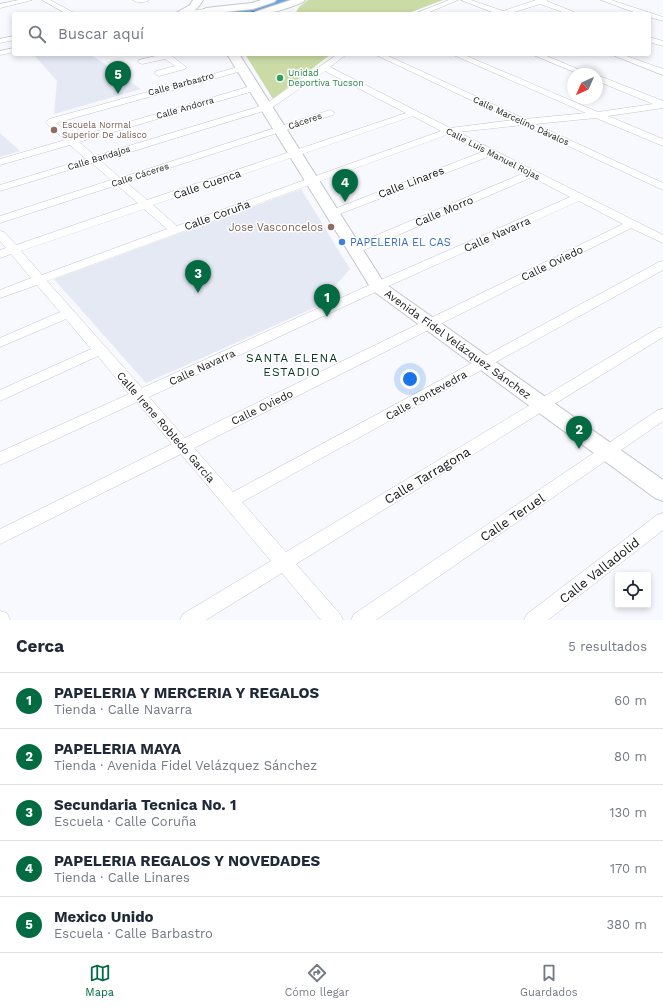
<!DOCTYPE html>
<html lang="es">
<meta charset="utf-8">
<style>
body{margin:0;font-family:"Work Sans",sans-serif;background:#f2f2f3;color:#1f2937}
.controls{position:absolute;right:12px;bottom:12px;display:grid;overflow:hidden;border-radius:4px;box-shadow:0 2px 6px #0003}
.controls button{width:36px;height:36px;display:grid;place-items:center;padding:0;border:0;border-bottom:1px solid #e0e1e3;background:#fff;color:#1f2937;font:20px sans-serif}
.compass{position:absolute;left:567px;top:68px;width:36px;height:36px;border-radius:50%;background:#fff;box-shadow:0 2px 6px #0003;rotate:225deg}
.you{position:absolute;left:410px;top:379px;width:14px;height:14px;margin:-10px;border:3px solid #fff;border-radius:50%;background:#1a73e8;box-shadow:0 0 0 6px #1a73e833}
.badge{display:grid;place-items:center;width:26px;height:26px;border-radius:50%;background:#026b42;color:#fff;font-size:13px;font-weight:700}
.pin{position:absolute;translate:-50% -33px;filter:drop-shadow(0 1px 2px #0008)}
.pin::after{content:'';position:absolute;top:21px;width:14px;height:12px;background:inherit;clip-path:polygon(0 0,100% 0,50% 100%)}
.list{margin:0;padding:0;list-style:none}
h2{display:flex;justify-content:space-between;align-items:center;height:52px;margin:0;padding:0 16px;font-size:17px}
h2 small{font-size:13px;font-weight:400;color:#747a83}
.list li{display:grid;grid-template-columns:26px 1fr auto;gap:12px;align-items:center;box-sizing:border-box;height:56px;padding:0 16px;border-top:1px solid #e0e1e3}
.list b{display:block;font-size:15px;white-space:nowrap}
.list p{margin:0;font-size:13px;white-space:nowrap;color:#747a83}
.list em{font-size:13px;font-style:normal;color:#747a83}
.icon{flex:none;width:22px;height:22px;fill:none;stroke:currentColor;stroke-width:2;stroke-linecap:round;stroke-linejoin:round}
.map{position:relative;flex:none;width:663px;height:620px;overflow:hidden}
.search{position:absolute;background:#fff;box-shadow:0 2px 6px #0003;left:12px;right:12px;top:12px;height:44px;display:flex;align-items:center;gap:10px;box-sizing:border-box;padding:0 14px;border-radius:4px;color:#747a83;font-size:15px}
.sheet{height:332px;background:#fff}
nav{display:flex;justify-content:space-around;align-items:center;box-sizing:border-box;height:56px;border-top:1px solid #e0e1e3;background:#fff;font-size:11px;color:#747a83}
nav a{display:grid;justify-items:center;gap:2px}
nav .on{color:#026b42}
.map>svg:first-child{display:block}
.built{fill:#e5e9f4}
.green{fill:#cbdba6}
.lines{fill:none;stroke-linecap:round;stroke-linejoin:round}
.river{fill:#6aa5df;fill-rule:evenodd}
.building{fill:#94578b;stroke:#683d61}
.street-casing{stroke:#c4c6cd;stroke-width:1}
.secondary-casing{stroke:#c4c6cd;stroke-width:2}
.street{fill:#fff;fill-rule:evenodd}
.secondary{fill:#fff;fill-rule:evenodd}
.leisure-dot{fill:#2e9e5b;stroke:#fff;stroke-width:1.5}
.education-dot{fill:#8d6e63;stroke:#fff;stroke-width:1.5}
.shop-dot{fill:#3f7fe0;stroke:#fff;stroke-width:1.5}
.labels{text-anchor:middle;stroke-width:3;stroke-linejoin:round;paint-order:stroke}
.far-leisure-label{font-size:9px;fill:#27864d;stroke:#fff;text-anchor:start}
.far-street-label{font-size:9px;fill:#131316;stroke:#fff}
.far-education-label{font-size:9px;fill:#785e54;stroke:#fff;text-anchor:start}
.street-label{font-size:11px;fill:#131316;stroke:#fff}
.education-label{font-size:11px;fill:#785e54;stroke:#fff;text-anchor:end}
.shop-label{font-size:11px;fill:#366cbe;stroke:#fff;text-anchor:start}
.neighbourhood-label{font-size:12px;letter-spacing:1px;fill:#0b3621;stroke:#fff}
.near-street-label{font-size:13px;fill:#131316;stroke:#fff}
</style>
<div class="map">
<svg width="663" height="620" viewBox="0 0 663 620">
<rect width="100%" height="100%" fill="#f7f9fe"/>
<!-- built -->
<path class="built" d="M 33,54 L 90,54 L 141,89 L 54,114 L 57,81 Z
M 0,133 L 20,151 L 0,157 Z
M 301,189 L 350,269 L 318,306 L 146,383 L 54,279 Z"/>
<!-- green -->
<path class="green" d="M 308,0 L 443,0 L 406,14 L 295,14 L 299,7 Z
M 245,54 L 331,54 L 273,99 Z"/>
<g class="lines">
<!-- river -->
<path class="river" d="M 274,0 L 292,0 L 290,3 C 268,10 247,14 224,14 L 223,12 L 225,9 L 229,8 L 267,3 Z"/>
</g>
<!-- building -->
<path class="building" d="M 268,8 L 280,14 L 245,14 Z"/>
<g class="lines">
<defs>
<path id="street" d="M 19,0 L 32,0 L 0,8 L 0,4 Z
M 42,0 L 50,0 L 76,14 L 67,14 Z
M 133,0 L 149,0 C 146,3 136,3 133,0 Z
M 449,0 L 458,0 L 425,14 L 414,14 Z
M 461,0 L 471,0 L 503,11 L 536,0 L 547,0 L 547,1 L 579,14 L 568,14 L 540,4 L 508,14 L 497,14 Z
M 601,0 L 611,0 L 663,17 L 663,21 L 649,17 L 649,14 L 639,14 Z
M 206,9 L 209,9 L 209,13 L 175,14 L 179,12 Z
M 14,36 L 14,40 L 0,43 L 0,39 Z
M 649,37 L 663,41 L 663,46 L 649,42 Z
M 14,48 L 14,52 L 0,55 L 0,51 Z
M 164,54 L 169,54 L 186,67 L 185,69 L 159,76 L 156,75 L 155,73 L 156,71 L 175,66 L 165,59 L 142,64 L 138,62 L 139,60 Z
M 338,54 L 347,54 L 330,67 L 450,128 L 513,120 L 374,54 L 384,54 L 525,119 L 586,113 L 451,54 L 462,54 L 598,112 L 653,104 L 597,81 L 597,75 L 663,101 L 663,108 L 608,116 L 663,139 L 663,146 L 596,118 L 535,124 L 663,183 L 663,190 L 523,125 L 458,132 L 663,235 L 663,243 L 631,228 L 194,448 L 233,492 L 659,262 L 663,261 L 663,270 L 242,502 L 286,552 L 658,328 L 663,327 L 663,337 L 296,564 L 340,614 L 343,620 L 321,620 L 282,573 L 206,620 L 180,620 L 183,614 L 271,561 L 181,454 L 0,544 L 0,529 L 172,444 L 137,402 L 0,465 L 0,452 L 129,394 L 98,356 L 0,401 L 0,390 L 91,349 L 66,319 L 0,347 L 0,338 L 60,312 L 37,285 L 0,298 L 0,290 L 31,278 L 11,254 L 0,258 L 0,250 L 6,248 L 0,241 L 0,231 L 4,232 L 16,245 L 138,203 L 117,185 L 0,223 L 0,216 L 111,180 L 92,163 L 0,191 L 0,185 L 86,159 L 70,145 L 0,165 L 0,159 L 65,140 L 48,125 L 46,123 L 49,119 L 242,66 L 245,66 L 246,68 L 245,70 L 56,123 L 74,138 L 251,86 L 254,85 L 258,88 L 257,90 L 79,142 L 95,156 L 264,105 ZM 325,71 L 406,113 L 147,200 L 126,182 L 333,115 L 335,113 L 330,110 L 327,111 L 120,178 L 101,161 L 270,109 ZM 413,116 L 441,131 L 177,226 L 153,205 ZM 449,134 L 482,152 L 329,211 L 327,213 L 333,216 L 337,215 L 490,156 L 524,173 L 351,246 L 349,249 L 351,252 L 359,252 L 532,177 L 570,197 L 374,283 L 142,388 L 47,281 ZM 579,201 L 623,224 L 185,438 L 149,397 L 382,289 ZM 144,209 L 167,229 L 42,275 L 21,251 Z
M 531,54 L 542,54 L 590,74 L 579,74 Z
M 610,54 L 621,54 L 663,69 L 663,75 Z
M 663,409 L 663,421 L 376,620 L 351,620 L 354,614 L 658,410 Z
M 663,513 L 663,530 L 548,620 L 524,620 L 527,614 L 657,515 Z
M 0,611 L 7,613 L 10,620 L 0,620 Z"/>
<path id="secondary" d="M 193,0 L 203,0 C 195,14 189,14 174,14 L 190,5 Z
M 261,0 L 276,0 L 274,2 L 253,9 L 206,14 L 201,11 L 206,8 L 252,3 Z
M 291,0 L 305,0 L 303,2 C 287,9 272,14 254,14 L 255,12 Z
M 227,54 L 239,54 L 384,283 L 663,480 L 663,501 L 655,498 L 372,290 Z"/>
</defs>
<!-- street casing -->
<use href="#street" class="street-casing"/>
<!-- secondary casing -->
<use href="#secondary" class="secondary-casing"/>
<!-- street -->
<use href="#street" class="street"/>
<!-- secondary -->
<use href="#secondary" class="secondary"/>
</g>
<!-- markers -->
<circle class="leisure-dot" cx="280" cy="78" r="4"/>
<g class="education-dot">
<circle cx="54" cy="130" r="4"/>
<circle cx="331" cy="227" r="4"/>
</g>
<circle class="shop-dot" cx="342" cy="242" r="4"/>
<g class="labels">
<!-- far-leisure labels -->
<g class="far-leisure-label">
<text x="288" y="76">Unidad<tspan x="288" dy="10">Deportiva Tucson</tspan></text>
</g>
<!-- far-street labels -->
<g class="far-street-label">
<text transform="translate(181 84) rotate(-15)" y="3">Calle Barbastro</text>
<text transform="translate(185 108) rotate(-16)" y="3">Calle Andorra</text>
<text transform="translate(305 121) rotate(-19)" y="3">Cáceres</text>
<text transform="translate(521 121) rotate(25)" y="3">Calle Marcelino Dávalos</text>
<text transform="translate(493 154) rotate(27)" y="3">Calle Luis Manuel Rojas</text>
<text transform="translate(99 158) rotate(-17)" y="3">Calle Bandajos</text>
<text transform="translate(140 175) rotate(-18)" y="3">Calle Cáceres</text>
</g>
<!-- far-education labels -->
<g class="far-education-label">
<text x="62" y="128">Escuela Normal<tspan x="62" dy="10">Superior De Jalisco</tspan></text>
</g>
<!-- street labels -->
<g class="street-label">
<text transform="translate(411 182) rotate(-21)" y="4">Calle Linares</text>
<text transform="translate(207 184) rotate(-19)" y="4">Calle Cuenca</text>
<text transform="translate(444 211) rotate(-23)" y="4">Calle Morro</text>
<text transform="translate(217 215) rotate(-20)" y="4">Calle Coruña</text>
<text transform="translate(497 234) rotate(-24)" y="4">Calle Navarra</text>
<text transform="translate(552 263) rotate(-26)" y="4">Calle Oviedo</text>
<text transform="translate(458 344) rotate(36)" y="4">Avenida Fidel Velázquez Sánchez</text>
<text transform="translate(202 367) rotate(-25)" y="4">Calle Navarra</text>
<text transform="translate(426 395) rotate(-29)" y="4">Calle Pontevedra</text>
<text transform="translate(262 407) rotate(-26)" y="4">Calle Oviedo</text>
<text transform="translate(166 427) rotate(49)" y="4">Calle Irene Robledo García</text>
</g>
<!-- education labels -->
<g class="education-label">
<text x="323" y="231">Jose Vasconcelos</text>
</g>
<!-- shop labels -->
<g class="shop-label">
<text x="350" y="246">PAPELERIA EL CAS</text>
</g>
<!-- neighbourhood labels -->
<g class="neighbourhood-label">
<text x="292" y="362">SANTA ELENA<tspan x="292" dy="14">ESTADIO</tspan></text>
</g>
<!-- near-street labels -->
<g class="near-street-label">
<text transform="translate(427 475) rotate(-31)" y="5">Calle Tarragona</text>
<text transform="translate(512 517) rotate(-34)" y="5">Calle Teruel</text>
<text transform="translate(599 570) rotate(-38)" y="5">Calle Valladolid</text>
</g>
</g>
</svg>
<div class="controls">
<button><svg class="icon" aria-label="locate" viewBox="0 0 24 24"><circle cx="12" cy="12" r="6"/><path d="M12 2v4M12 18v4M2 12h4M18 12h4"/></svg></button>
</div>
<svg class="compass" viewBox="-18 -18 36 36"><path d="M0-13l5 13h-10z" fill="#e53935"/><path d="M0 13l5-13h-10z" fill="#747a83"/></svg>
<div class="you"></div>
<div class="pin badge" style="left:327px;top:317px">1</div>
<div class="pin badge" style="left:579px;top:449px">2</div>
<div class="pin badge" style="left:198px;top:293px">3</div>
<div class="pin badge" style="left:345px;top:202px">4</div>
<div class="pin badge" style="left:118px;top:94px">5</div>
<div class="search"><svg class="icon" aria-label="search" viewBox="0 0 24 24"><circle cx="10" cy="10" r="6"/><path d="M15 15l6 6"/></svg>Buscar aquí</div>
</div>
<section class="sheet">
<h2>Cerca<small>5 resultados</small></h2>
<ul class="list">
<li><span class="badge">1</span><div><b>PAPELERIA Y MERCERIA Y REGALOS</b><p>Tienda · Calle Navarra</p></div><em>60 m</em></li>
<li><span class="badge">2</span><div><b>PAPELERIA MAYA</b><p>Tienda · Avenida Fidel Velázquez Sánchez</p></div><em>80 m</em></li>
<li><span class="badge">3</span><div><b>Secundaria Tecnica No. 1</b><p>Escuela · Calle Coruña</p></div><em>130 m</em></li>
<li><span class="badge">4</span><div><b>PAPELERIA REGALOS Y NOVEDADES</b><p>Tienda · Calle Linares</p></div><em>170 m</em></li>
<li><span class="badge">5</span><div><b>Mexico Unido</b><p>Escuela · Calle Barbastro</p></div><em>380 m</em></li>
</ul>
</section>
<nav>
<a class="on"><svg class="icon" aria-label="map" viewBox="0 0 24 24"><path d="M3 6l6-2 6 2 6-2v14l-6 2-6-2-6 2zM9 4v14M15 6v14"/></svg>Mapa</a>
<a><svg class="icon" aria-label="directions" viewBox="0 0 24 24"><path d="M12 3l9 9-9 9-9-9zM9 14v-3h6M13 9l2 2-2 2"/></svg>Cómo llegar</a>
<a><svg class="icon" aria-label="saved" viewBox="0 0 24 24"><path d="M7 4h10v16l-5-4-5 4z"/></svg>Guardados</a>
</nav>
